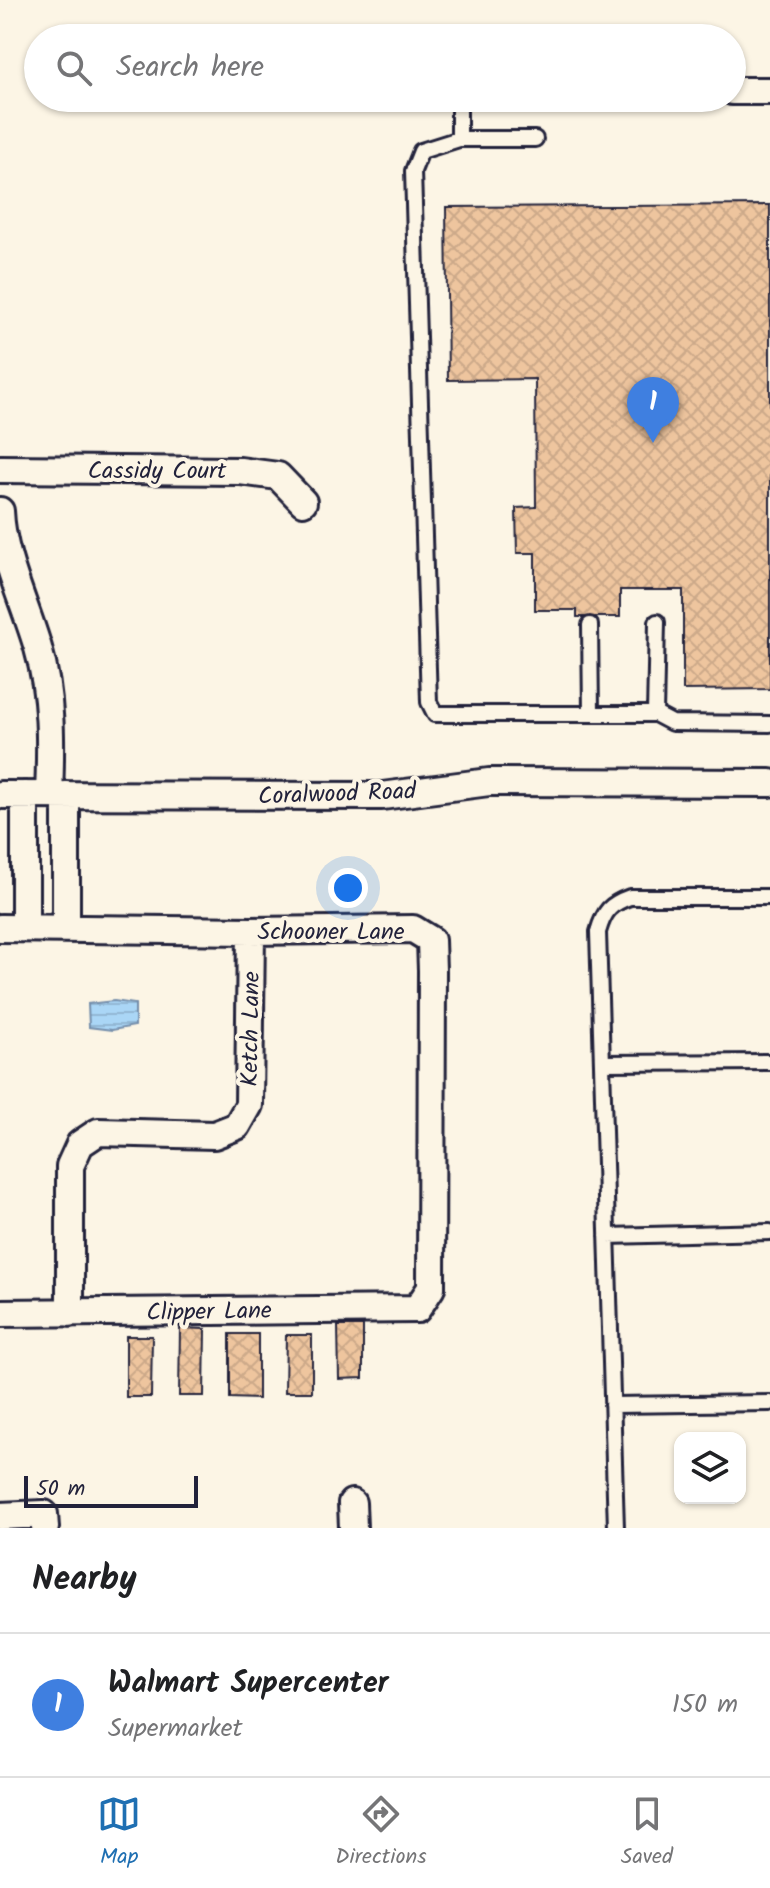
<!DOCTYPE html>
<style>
body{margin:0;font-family:Kalam,sans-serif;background:#f2f2f2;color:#202124}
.controls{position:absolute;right:24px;bottom:24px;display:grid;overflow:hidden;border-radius:16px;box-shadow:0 2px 6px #0004}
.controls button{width:72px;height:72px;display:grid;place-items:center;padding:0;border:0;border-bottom:2px solid #e0e0e0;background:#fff;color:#202124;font:40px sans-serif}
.scale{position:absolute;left:24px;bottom:20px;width:174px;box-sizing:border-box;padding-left:8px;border:4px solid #22223b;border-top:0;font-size:22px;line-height:28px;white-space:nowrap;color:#22223b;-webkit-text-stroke:6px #fcf5e5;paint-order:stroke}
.you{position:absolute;left:348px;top:888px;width:28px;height:28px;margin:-20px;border:6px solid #fff;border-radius:50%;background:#1a73e8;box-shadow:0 0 0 12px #1a73e833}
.badge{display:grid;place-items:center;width:52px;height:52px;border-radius:50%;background:#1f6fb2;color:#fff;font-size:26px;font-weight:700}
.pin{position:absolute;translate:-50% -66px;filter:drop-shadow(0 2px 4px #0008)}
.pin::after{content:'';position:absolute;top:42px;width:28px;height:24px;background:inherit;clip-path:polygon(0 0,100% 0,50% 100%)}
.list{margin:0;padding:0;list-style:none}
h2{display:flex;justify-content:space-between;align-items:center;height:104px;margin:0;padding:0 32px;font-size:34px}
h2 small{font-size:26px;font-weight:400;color:#757577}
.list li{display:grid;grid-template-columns:52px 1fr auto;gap:24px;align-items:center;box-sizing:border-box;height:144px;padding:0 32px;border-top:2px solid #e0e0e0}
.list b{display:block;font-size:30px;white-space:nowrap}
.list p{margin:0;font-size:26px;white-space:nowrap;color:#757577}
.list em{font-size:26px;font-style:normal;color:#757577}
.icon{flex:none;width:44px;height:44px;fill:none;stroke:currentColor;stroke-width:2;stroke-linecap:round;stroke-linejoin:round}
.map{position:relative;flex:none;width:770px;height:1528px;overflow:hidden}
.search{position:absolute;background:#fff;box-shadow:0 2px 6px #0004;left:24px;right:24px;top:24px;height:88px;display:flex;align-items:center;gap:20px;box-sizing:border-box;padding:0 28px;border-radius:44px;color:#757577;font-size:30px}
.sheet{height:248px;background:#fff}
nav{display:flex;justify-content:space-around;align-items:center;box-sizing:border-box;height:112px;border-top:2px solid #e0e0e0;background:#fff;font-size:22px;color:#757577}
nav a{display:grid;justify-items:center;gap:4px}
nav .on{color:#1f6fb2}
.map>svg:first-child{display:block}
.water{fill:url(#water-rules);stroke:#748eab;stroke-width:2}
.building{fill:url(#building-cross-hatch);stroke:#22223b;stroke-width:2}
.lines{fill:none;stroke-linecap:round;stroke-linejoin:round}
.lane-casing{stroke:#22223b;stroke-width:20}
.street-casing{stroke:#22223b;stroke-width:32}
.lane{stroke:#fcf5e5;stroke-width:14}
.street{stroke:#fcf5e5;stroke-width:26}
.labels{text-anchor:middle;stroke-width:8;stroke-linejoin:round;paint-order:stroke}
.street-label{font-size:24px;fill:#22223b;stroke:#fcf5e5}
</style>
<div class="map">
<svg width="770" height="1528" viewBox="0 0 770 1528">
<defs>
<pattern id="water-rules" width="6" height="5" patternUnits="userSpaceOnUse" patternTransform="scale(2)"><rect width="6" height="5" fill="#aad6f6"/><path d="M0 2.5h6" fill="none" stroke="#92b7d4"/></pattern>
<pattern id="building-cross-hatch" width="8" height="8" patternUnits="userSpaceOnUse" patternTransform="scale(2)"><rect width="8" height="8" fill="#eec59e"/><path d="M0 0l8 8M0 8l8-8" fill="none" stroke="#cca989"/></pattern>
</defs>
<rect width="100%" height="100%" fill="#fcf5e5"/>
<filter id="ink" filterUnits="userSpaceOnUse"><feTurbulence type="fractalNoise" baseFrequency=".0125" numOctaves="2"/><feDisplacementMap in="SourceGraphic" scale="16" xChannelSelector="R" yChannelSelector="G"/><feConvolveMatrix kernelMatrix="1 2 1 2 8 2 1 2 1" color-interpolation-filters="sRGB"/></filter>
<g filter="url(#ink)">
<!-- water -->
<path class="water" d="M 114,1001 L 135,1004 L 135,1026 L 112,1030 L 89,1027 L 88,1004 Z"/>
<!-- building -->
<path class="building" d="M 770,205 L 770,689 L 683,690 L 683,590 L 620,590 L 620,617 L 577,617 L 577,610 L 535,610 L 535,553 L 517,553 L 516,508 L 536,507 L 535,379 L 448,380 L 446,207 Z
M 338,1326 L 363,1326 L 363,1378 L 339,1379 Z
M 180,1328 L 205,1329 L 204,1396 L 179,1396 Z
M 230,1334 L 258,1334 L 258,1399 L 230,1398 Z
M 286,1335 L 312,1335 L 312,1392 L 285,1392 Z
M 126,1336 L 152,1336 L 151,1397 L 126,1397 Z"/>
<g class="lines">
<defs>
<path id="lane" d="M 459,98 L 459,139 L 421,151 L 413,171 L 429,702 L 435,714 L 655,714 L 672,723 L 770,724
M 459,139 L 535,139
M 590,625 L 591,713
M 655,714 L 657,622
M 602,1063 L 770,1062
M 607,1236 L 770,1232
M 612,1405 L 770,1403
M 616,1528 L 598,932 C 604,911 610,904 630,897 L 770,897"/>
<path id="street" d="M 732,91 L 770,91
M 0,469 L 240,471 L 278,476 L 303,502
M 0,511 C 2,558 25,603 38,648 C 52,696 51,745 49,795
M 0,795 L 382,796 L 489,782 L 770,783
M 25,795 L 25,928
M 66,795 L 66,928
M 0,928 L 251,931 L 413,929 L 431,940 L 432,971 L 431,1288 L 417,1309 L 0,1313
M 70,1313 L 70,1166 L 80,1144 L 98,1132 L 214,1135 L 237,1126 L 249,1105 L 251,931
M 352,1503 L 353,1528
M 0,1516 L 44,1514 L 45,1528"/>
</defs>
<!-- lane casing -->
<use href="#lane" class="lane-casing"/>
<!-- street casing -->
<use href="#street" class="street-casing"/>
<!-- lane -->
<use href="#lane" class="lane"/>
<!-- street -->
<use href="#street" class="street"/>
</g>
</g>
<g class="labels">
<!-- street labels -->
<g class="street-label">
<text x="157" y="478">Cassidy Court</text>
<text transform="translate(337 793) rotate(-2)" y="8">Coralwood Road</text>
<text x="331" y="939">Schooner Lane</text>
<text transform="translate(250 1029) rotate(-89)" y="8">Ketch Lane</text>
<text transform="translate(209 1311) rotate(-1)" y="8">Clipper Lane</text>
</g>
</g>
</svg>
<div class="controls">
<button><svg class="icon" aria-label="layers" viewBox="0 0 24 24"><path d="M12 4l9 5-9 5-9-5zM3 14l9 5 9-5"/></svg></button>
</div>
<div class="scale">50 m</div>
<div class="you"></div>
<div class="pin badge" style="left:653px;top:443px;background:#3f7fe0">1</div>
<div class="search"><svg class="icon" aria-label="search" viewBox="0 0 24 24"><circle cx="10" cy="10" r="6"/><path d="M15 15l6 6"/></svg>Search here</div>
</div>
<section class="sheet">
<h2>Nearby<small></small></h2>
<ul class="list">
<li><span class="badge" style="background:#3f7fe0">1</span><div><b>Walmart Supercenter</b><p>Supermarket</p></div><em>150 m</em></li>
</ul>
</section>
<nav>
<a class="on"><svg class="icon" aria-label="map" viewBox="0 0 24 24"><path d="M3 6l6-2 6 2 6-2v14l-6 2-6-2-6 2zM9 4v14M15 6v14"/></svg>Map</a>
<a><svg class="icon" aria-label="directions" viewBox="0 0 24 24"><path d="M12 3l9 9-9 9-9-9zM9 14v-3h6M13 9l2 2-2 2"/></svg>Directions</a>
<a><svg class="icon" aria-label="saved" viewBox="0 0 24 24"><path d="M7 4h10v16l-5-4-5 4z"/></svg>Saved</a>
</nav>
